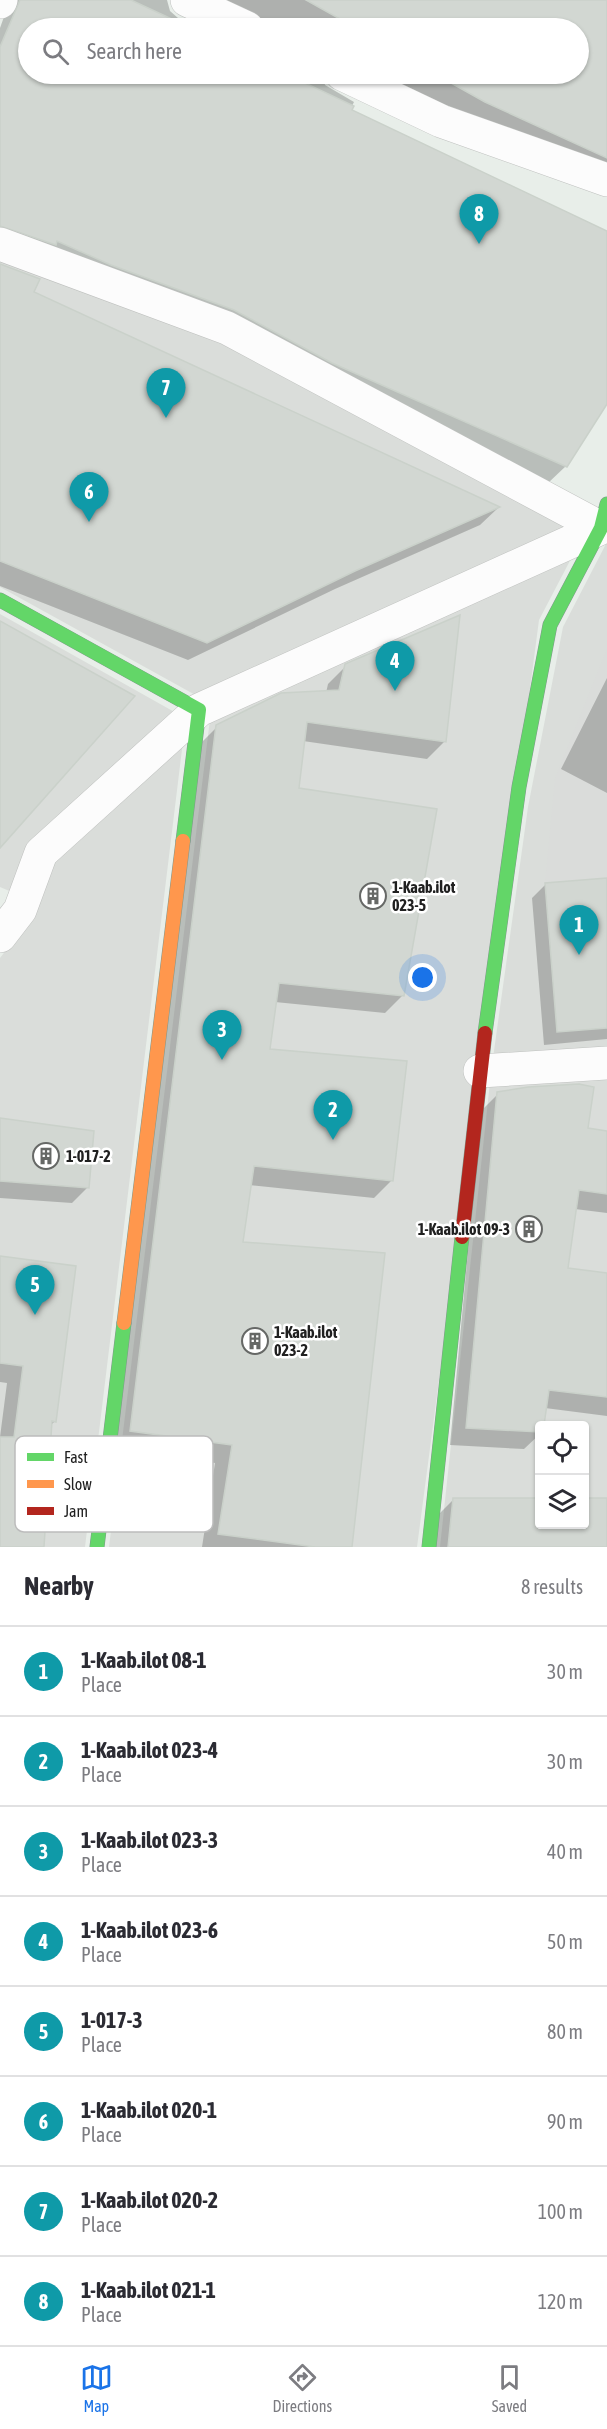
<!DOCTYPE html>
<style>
body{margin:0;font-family:"Asap Condensed",sans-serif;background:#f2f2f3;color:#2b2b33}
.controls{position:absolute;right:18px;bottom:18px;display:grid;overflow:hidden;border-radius:6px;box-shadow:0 2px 4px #0004}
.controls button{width:54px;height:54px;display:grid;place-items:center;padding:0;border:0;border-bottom:2px solid #e1e1e2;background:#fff;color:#2b2b33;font:30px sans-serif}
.you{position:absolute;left:423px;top:978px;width:21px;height:21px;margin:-15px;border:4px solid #fff;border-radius:50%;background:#1a73e8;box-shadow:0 0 0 9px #1a73e833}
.badge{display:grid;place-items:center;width:39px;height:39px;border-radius:50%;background:#1a73e8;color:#fff;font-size:20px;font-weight:700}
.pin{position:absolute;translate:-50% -50px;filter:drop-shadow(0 2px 3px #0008)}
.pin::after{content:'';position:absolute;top:32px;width:21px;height:18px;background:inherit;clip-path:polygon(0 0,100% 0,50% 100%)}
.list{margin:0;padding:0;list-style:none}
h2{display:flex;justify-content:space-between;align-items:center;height:78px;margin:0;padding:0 24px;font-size:26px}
h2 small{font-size:20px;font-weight:400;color:#7c7c81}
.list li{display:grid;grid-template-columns:39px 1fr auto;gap:18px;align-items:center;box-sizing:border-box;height:90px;padding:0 24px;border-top:2px solid #e1e1e2}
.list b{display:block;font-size:22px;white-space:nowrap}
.list p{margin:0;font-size:20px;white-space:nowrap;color:#7c7c81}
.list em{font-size:20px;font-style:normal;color:#7c7c81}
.icon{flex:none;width:33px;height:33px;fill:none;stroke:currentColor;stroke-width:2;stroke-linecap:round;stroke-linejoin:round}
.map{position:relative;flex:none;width:607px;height:1547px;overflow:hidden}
.search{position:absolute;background:#fff;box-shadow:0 2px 4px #0004;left:18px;right:18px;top:18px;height:66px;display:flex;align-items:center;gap:15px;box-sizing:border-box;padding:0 21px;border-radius:33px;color:#7c7c81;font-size:22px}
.sheet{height:798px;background:#fff}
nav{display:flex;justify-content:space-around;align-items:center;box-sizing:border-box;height:84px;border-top:2px solid #e1e1e2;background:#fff;font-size:16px;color:#7c7c81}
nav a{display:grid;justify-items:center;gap:3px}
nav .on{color:#1a73e8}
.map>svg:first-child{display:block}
.residential{fill:#daddda;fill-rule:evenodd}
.religious{fill:#dadcda}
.shadow{fill:#0003}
.building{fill:#d2d7d2;stroke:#cad1ca;stroke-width:1.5}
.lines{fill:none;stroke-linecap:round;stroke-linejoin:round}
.street-casing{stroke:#bfc1bf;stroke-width:34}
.fast-casing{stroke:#80998d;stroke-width:15}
.slow-casing{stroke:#80998d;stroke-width:15}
.jam-casing{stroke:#80998d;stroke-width:15}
.street{stroke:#fcfcfc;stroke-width:33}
.fast{stroke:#63d668;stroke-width:14}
.slow{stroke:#ff974d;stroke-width:14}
.jam{stroke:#b3261e;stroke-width:14}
.labels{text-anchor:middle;stroke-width:5;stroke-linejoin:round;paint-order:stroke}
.poi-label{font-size:16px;font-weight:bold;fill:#202020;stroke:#fff;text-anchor:start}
.key{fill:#fff;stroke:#bcbcbc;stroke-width:1.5}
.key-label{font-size:16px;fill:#202020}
</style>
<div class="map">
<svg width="607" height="1547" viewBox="0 0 607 1547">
<rect width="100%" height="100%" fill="#e8eee9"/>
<!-- residential -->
<path class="residential" d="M 213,0 L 607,0 L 607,168 L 442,109 L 367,74 L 578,74 L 578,28 L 273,28 Z
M 0,257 L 220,338 L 573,526 L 199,697 L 0,587 Z
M 607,542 L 607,1048 L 493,1058 L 528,807 L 563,627 Z
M 574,553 L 539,620 L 417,1547 L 109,1547 L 210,719 Z
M 0,614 L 178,714 L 14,893 L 0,887 Z
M 183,741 L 85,1547 L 0,1547 L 0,958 L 31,918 L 51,860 Z
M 607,1075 L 607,1547 L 440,1547 L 490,1082 ZM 540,1426 L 584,1426 L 584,1524 L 540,1524 Z"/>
<!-- religious -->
<path class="religious" d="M 607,648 L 607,878 L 545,883 L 555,778 Z"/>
<!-- shadow -->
<path class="shadow" d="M 10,0 L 167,0 L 170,11 L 178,18 L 200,28 L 28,28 L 28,74 L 322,74 L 325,85 L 354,102 L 350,110 L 607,232 L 607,402 L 566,466 L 547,484 L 313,381 L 0,249 L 0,28 Z
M 172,0 L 607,0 L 607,184 L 467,120 L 406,86 L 363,75 L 353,85 L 323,74 L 578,74 L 578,28 L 235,28 Z
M 0,264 L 38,280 L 32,293 L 498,508 L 480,525 L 335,589 L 188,660 L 0,586 Z
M 346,666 L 445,741 L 427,759 L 303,741 L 298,789 L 403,995 L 385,1013 L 275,1002 L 268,1050 L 391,1181 L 374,1198 L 249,1185 L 241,1244 L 351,1547 L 202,1547 L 215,1463 L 113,1448 L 199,745 L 217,727 L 326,693 L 328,684 Z
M 607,678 L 607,793 L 561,769 Z
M 607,879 L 607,1039 L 544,1045 L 532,898 L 546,884 Z
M 498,1094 L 587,1130 L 607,1132 L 607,1213 L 575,1209 L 566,1269 L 607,1274 L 607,1416 L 545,1408 L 540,1434 L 524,1449 L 450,1445 L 481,1111 Z
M 0,1119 L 88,1187 L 72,1203 L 0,1198 Z
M 0,1258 L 55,1421 L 50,1426 L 43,1547 L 0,1547 L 0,1437 L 7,1383 L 0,1382 Z
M 454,1499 L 540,1524 L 584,1524 L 584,1508 L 607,1510 L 607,1547 L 432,1547 L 435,1518 Z"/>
<!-- building -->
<path class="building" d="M 20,0 L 131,0 L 191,28 L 28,28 L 28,74 L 286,74 L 354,106 L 352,110 L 607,231 L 607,404 L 567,467 L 332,363 L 234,310 L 111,265 L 57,241 L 56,245 L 0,226 L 0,47 Z
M 306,0 L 607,0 L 607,158 L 485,102 L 435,74 L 579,74 L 579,28 L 356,28 Z
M 0,264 L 40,279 L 34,292 L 500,507 L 355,571 L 207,643 L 0,561 Z
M 460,615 L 446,742 L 307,722 L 299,788 L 437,809 L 404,996 L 279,983 L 270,1049 L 407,1061 L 393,1181 L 254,1166 L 243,1242 L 385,1253 L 352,1547 L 315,1547 L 218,1534 L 232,1445 L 130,1431 L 216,725 L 281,693 L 339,690 L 345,664 Z
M 0,621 L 135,696 L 0,848 Z
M 607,878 L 607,1028 L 557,1032 L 545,883 Z
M 579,1084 L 594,1087 L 588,1128 L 607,1131 L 607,1194 L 579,1190 L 568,1268 L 607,1273 L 607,1397 L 549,1390 L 544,1425 L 540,1425 L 540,1432 L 466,1428 L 497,1092 L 528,1087 Z
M 0,1118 L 94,1131 L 89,1188 L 0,1181 Z
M 0,1256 L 76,1266 L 56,1422 L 52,1421 L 44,1547 L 0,1547 L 0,1437 L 14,1437 L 23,1366 L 0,1363 Z
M 453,1498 L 540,1498 L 540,1524 L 585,1524 L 585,1498 L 607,1498 L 607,1547 L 448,1547 Z"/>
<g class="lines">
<defs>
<path id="street" d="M 187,0 L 247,28
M 0,2 L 1,0
M 342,74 L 441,121 L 607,180
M 0,244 L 227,328 L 601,528
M 0,936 L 20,910 L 41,853 L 199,710 L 601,528
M 480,1071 L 607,1063"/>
<path id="fast" d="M 0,600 L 199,710 L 183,841
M 485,1033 L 519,787 L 550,625 L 601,528 L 607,504
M 97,1547 L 124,1323
M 429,1547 L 462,1237"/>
<path id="slow" d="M 124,1323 L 183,841"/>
<path id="jam" d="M 462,1237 L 485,1033"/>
</defs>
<!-- street casing -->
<use href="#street" class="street-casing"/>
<!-- fast casing -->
<use href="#fast" class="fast-casing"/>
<!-- slow casing -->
<use href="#slow" class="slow-casing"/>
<!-- jam casing -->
<use href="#jam" class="jam-casing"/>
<!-- street -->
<use href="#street" class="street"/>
<!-- fast -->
<use href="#fast" class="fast"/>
<!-- slow -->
<use href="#slow" class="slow"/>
<!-- jam -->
<use href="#jam" class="jam"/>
</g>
<!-- icons -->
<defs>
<symbol id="building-ring" viewBox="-11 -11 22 22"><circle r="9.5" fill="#fff" stroke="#666866" stroke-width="1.5"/><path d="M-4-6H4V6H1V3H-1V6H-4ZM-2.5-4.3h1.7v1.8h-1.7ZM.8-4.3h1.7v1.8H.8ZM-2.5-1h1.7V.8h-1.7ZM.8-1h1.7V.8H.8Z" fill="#666866"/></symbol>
</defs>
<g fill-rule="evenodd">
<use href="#building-ring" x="358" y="881" width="30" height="30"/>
<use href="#building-ring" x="31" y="1141" width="30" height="30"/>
<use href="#building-ring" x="514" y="1214" width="30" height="30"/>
<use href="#building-ring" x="240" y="1326" width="30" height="30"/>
</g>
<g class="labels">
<!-- poi labels -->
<g class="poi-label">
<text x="392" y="893">1-Kaab.ilot<tspan x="392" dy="18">023-5</tspan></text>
<text x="66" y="1162">1-017-2</text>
<text x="510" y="1235" text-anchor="end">1-Kaab.ilot 09-3</text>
<text x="274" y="1338">1-Kaab.ilot<tspan x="274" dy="18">023-2</tspan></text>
</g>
</g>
<!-- legend -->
<rect x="15" y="1436" width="198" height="96" rx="9" class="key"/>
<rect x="27" y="1453" width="27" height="8" fill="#63d668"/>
<rect x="27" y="1480" width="27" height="8" fill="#ff974d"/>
<rect x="27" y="1507" width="27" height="8" fill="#b3261e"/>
<g class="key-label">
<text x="64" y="1463">Fast</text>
<text x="64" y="1490">Slow</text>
<text x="64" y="1517">Jam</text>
</g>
</svg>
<div class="controls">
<button><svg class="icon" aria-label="locate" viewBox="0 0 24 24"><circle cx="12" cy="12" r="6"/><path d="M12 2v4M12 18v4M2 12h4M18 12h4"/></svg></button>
<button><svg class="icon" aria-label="layers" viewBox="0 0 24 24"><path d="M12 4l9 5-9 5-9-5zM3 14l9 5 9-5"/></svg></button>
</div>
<div class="you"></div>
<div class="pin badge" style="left:579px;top:955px;background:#0f9aa8">1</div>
<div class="pin badge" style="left:333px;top:1140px;background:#0f9aa8">2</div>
<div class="pin badge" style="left:222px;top:1060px;background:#0f9aa8">3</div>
<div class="pin badge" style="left:395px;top:691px;background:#0f9aa8">4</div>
<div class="pin badge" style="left:35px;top:1315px;background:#0f9aa8">5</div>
<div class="pin badge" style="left:89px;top:522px;background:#0f9aa8">6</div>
<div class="pin badge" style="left:166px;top:418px;background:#0f9aa8">7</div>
<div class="pin badge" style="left:479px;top:244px;background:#0f9aa8">8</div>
<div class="search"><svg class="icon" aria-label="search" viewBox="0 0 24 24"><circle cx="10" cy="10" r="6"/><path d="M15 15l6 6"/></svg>Search here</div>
</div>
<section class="sheet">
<h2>Nearby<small>8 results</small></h2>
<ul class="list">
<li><span class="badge" style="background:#0f9aa8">1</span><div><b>1-Kaab.ilot 08-1</b><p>Place</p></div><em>30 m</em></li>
<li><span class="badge" style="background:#0f9aa8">2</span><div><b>1-Kaab.ilot 023-4</b><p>Place</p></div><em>30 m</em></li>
<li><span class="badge" style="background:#0f9aa8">3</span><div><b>1-Kaab.ilot 023-3</b><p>Place</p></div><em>40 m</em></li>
<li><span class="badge" style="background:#0f9aa8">4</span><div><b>1-Kaab.ilot 023-6</b><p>Place</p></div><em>50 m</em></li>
<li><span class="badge" style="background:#0f9aa8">5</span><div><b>1-017-3</b><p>Place</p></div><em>80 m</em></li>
<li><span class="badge" style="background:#0f9aa8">6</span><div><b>1-Kaab.ilot 020-1</b><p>Place</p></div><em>90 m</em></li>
<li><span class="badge" style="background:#0f9aa8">7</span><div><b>1-Kaab.ilot 020-2</b><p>Place</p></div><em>100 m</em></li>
<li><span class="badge" style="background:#0f9aa8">8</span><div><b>1-Kaab.ilot 021-1</b><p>Place</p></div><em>120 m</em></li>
</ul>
</section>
<nav>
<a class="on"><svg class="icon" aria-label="map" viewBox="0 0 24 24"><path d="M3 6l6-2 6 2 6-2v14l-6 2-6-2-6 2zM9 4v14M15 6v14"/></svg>Map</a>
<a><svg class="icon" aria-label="directions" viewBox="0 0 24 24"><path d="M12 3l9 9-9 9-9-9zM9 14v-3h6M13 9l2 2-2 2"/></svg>Directions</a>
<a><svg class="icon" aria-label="saved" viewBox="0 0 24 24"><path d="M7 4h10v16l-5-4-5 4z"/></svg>Saved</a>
</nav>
